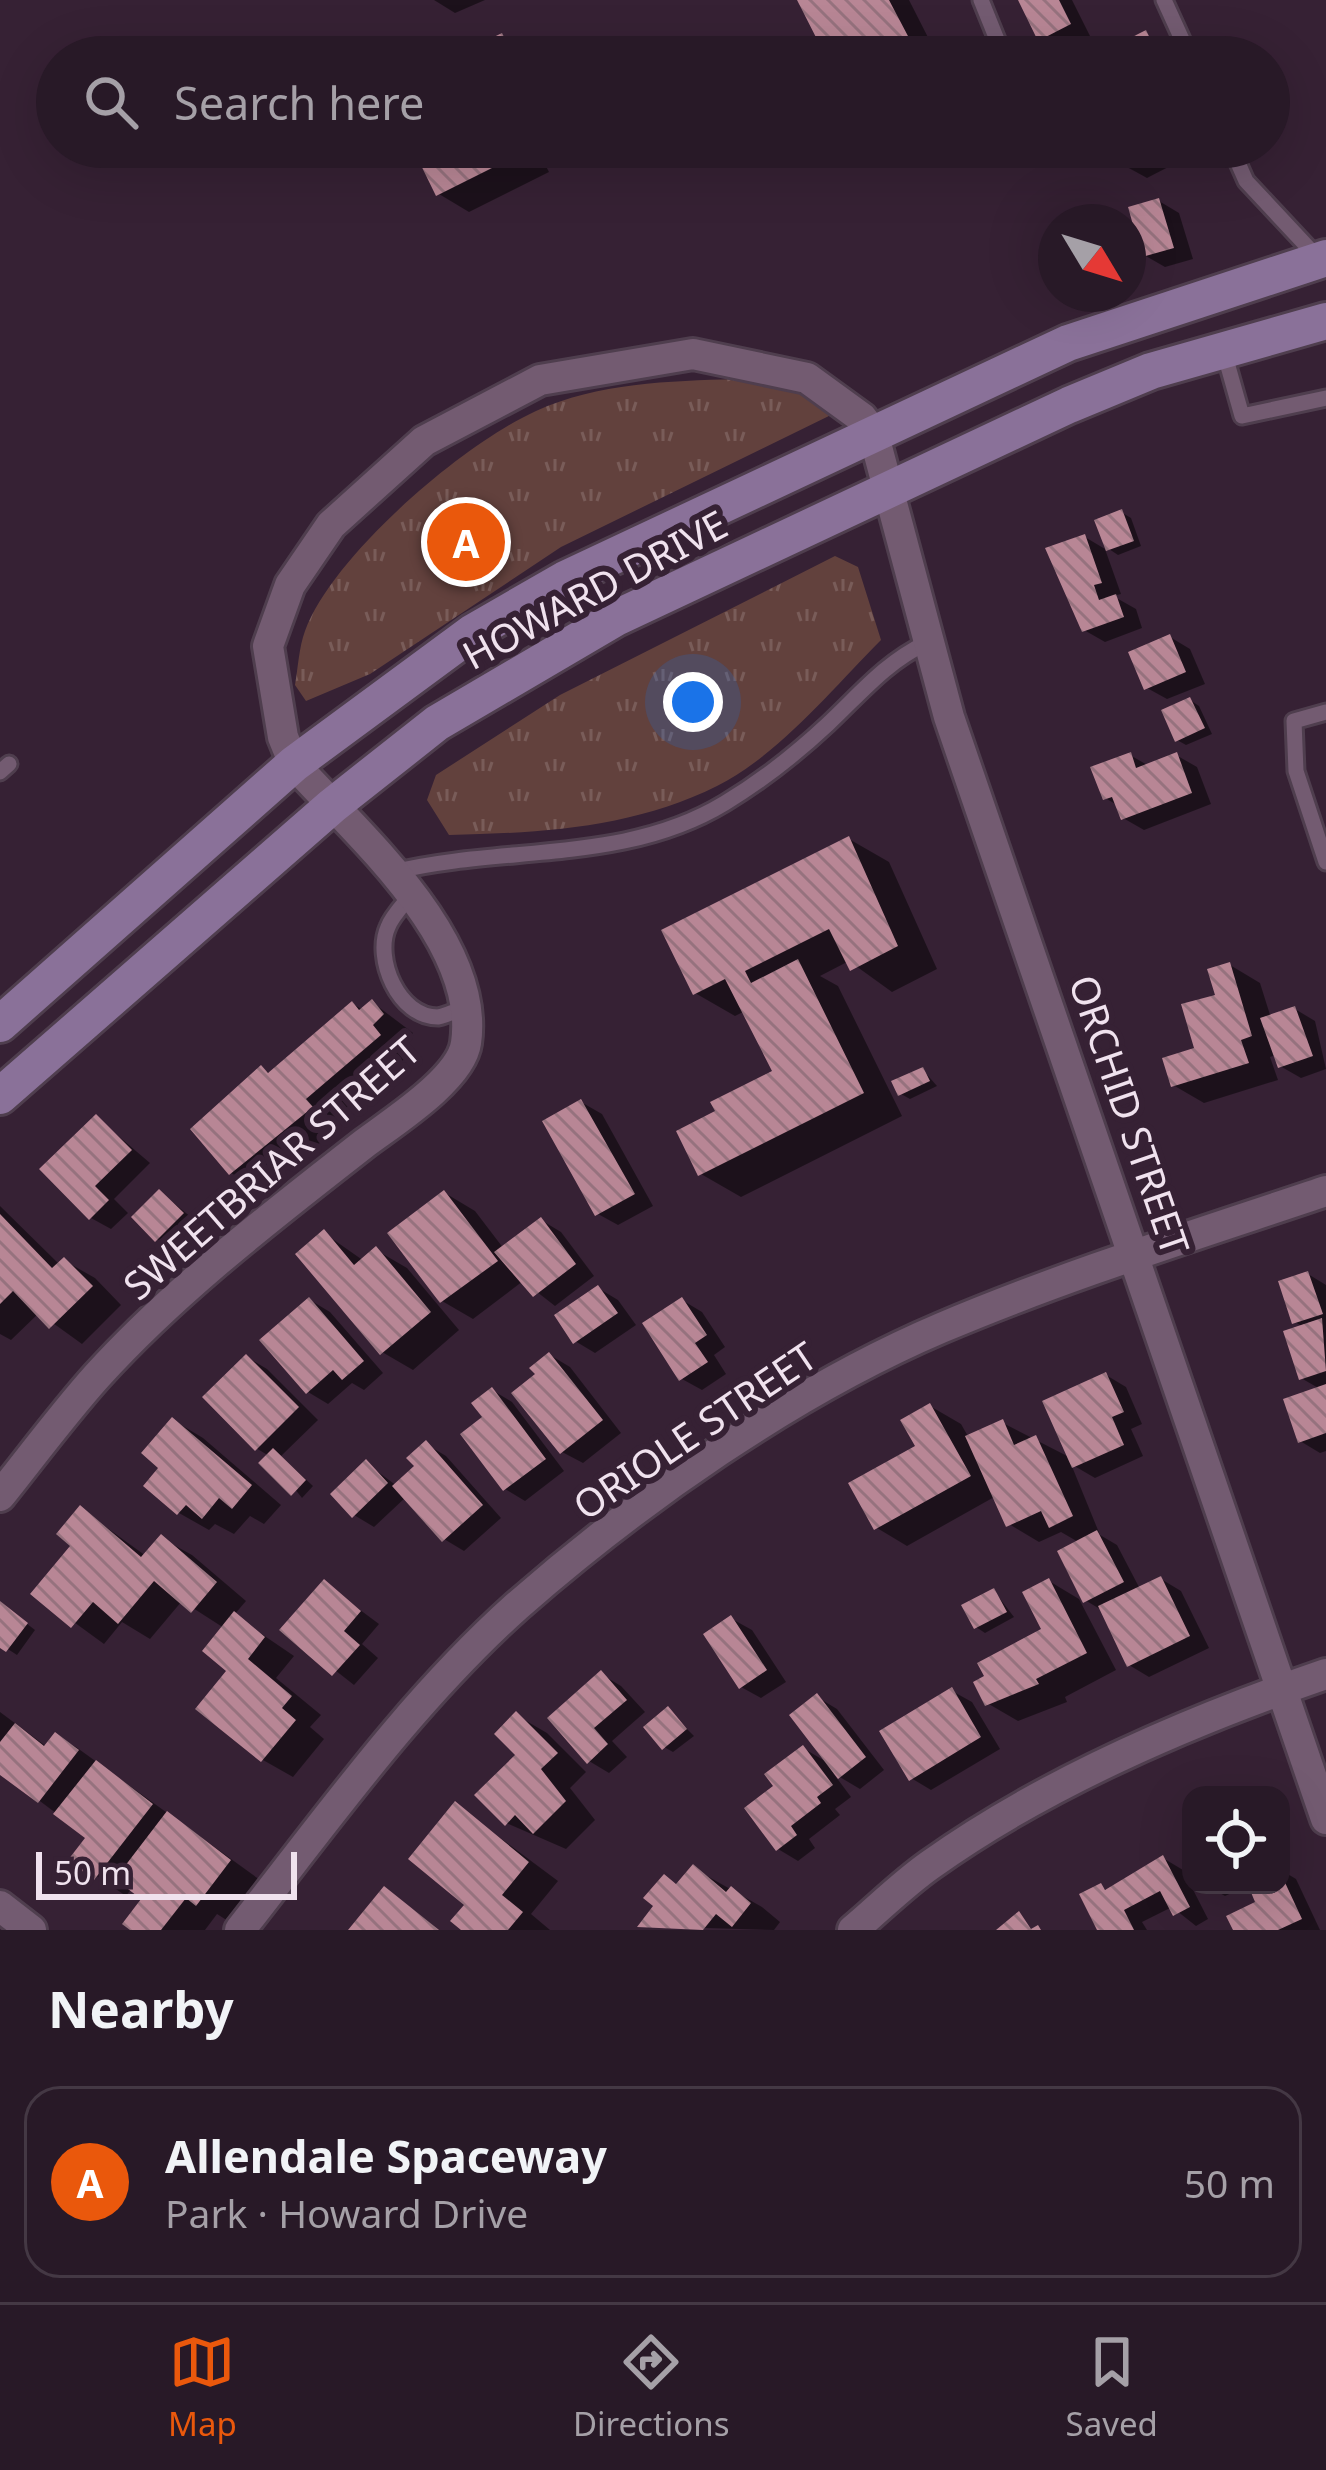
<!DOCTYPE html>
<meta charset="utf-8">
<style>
body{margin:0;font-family:"Noto Sans",sans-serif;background:#30222f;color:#f1f3f6}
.controls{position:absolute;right:36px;bottom:36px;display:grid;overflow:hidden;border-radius:24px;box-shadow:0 12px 48px #0002}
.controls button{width:108px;height:108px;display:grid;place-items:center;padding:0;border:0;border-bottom:3px solid #443844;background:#281927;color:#f1f3f6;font:60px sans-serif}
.compass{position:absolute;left:1038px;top:204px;width:108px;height:108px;border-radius:50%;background:#281927;box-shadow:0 12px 48px #0002;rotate:128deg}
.scale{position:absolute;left:36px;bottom:30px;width:261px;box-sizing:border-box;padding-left:12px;border:6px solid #f0e2ee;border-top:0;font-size:33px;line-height:42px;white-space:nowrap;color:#f0e2ee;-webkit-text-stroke:9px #362134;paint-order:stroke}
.you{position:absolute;left:693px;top:702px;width:42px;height:42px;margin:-30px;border:9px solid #fff;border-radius:50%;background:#1a73e8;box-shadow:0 0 0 18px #1a73e833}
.badge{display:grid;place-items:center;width:78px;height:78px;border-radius:50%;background:#ea580c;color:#fff;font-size:39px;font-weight:700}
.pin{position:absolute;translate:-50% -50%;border:6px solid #fff;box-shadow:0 3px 12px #0006}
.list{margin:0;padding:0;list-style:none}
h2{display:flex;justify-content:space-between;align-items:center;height:156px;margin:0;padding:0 48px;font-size:51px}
h2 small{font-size:39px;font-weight:400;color:#a5a0a7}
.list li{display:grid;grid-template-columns:78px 1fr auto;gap:36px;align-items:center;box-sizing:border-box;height:192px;margin:0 24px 24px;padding:0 24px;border:3px solid #443844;border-radius:36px}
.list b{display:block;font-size:45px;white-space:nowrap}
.list p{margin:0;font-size:39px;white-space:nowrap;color:#a5a0a7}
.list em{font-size:39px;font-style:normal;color:#a5a0a7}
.icon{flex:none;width:66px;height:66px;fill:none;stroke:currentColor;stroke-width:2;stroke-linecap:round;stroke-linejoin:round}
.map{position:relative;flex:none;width:1326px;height:1930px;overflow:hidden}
.search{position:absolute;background:#281927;box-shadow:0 12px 48px #0002;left:36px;right:36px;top:36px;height:132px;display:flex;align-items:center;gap:30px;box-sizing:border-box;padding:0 42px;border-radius:66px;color:#a5a0a7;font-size:45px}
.sheet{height:372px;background:#281927}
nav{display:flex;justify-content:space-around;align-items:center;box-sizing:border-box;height:168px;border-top:3px solid #443844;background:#281927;font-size:33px;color:#a5a0a7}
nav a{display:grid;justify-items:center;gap:6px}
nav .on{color:#ea580c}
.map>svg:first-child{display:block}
.grass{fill:url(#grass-tufts)}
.shadow{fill:#0007}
.building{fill:url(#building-back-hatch)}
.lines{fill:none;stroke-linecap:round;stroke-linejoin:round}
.lane-casing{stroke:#4f3e4e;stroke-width:21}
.street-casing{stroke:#4f3e4e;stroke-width:36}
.secondary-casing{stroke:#4f3e4e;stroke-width:42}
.lane{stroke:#735b71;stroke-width:15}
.street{stroke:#735b71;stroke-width:30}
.secondary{stroke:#8a7199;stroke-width:36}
.labels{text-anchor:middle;stroke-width:12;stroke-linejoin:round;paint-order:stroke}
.street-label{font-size:39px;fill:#f0e2ee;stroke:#362134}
</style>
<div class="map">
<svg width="1326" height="1930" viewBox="0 0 1326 1930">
<defs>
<pattern id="grass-tufts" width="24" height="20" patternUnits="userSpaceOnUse" patternTransform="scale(3)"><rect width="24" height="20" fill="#62413d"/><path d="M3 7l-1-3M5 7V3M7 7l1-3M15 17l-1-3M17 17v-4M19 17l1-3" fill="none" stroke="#795c59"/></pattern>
<pattern id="building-back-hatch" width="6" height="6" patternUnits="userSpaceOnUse" patternTransform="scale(3)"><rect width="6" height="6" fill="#b88695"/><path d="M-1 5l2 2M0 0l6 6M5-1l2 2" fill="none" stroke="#96727e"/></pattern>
</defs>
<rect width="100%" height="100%" fill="#362134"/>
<!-- grass -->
<path class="grass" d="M 736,379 L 795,385 L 835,413 L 561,547 L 370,674 L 306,701 L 295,685 C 298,668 299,647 305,631 C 333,555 463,444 536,411 C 597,383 670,381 736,379 Z
M 835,556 L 858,567 L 881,640 C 832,689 780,754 717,786 C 633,828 541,833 449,835 L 427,800 L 436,775 L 560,695 Z"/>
<!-- shadow -->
<path class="shadow" d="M 434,0 L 485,0 L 455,13 Z
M 802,0 L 909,0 L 938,57 L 829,57 Z
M 1021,0 L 1072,0 L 1090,36 L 1060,50 L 1040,38 Z
M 1145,33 L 1179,57 L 1099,57 Z
M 502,36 L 534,57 L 464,57 Z
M 416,147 L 536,147 L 549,172 L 469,212 L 439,194 Z
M 885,147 L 921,147 L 902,157 Z
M 1109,147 L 1207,147 L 1147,178 L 1116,161 Z
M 1159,201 L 1179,213 L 1193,259 L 1165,267 L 1144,255 Z
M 1121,512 L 1131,518 L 1141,546 L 1118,555 L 1109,549 Z
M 1085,537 L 1105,549 L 1121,594 L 1113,596 L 1136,609 L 1142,628 L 1105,642 L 1084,630 Z
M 1170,637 L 1190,649 L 1205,684 L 1167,699 L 1147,688 Z
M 1190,700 L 1199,706 L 1212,734 L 1186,745 L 1177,740 Z
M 1130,755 L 1149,766 L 1176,755 L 1197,767 L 1211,804 L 1144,830 L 1123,818 L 1119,806 L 1105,798 Z
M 849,839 L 889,862 L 937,969 L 892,992 L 849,961 L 820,976 L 838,986 L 902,1116 L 741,1197 L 701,1174 L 719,1112 L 776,1072 L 745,1011 L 735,1016 L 695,993 Z
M 1230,965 L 1260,983 L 1271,1018 L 1295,1009 L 1315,1021 L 1326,1069 L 1301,1078 L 1280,1066 L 1276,1055 L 1270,1057 L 1278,1080 L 1204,1103 L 1173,1085 L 1198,1050 Z
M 372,1002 L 413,1033 L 401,1044 L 410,1054 L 334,1118 L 341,1126 L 261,1190 L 231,1173 L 261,1068 L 271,1074 L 353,1004 L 363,1010 Z
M 923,1070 L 937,1086 L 910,1099 L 901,1094 Z
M 581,1102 L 602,1114 L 653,1206 L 618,1225 L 598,1214 Z
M 96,1117 L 150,1163 L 114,1199 L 128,1213 L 111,1229 L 91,1218 Z
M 160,1192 L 202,1226 L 177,1251 L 157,1239 Z
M 445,1193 L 475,1211 L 504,1249 L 541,1220 L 561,1232 L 594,1276 L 555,1306 L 523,1281 L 473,1319 L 442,1301 Z
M 0,1206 L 60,1265 L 65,1261 L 95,1278 L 121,1305 L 82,1344 L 39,1313 L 11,1340 L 0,1334 Z
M 324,1233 L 364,1261 L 376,1250 L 407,1268 L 459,1330 L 413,1370 L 382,1352 Z
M 1308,1274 L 1326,1285 L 1326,1451 L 1320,1453 L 1300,1441 L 1320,1389 L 1301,1378 L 1303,1327 L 1295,1322 Z
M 598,1288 L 618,1300 L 636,1325 L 595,1353 L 575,1341 Z
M 310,1300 L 330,1312 L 383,1373 L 364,1390 L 352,1383 L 328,1404 L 308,1392 Z
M 682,1300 L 702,1312 L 725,1347 L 714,1355 L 726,1374 L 702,1390 L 682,1379 Z
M 550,1355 L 570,1367 L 621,1433 L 583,1463 L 562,1452 L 539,1375 Z
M 247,1357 L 267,1369 L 318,1420 L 281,1456 L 313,1486 L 302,1498 L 269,1456 L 256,1448 Z
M 1106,1375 L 1126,1387 L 1142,1424 L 1131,1429 L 1143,1456 L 1095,1478 L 1071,1464 L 1100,1535 L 1117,1545 L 1140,1589 L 1161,1579 L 1181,1591 L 1209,1648 L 1149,1677 L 1129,1665 L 1103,1611 L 1085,1600 L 1080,1543 L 1061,1532 L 1039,1542 L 1009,1524 L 996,1496 L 907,1546 L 877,1528 L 919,1447 L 930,1406 L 961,1424 L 969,1438 L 1003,1423 L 1071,1458 Z
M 492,1390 L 512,1402 L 564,1471 L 525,1501 L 505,1489 L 486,1417 Z
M 173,1420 L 203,1438 L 281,1505 L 264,1524 L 250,1516 L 234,1534 L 215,1524 L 209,1530 L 179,1513 L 163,1468 Z
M 426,1444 L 446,1456 L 501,1518 L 464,1551 L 444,1539 L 406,1497 L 374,1527 L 354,1515 L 366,1463 L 397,1486 L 418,1466 Z
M 81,1509 L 146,1556 L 161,1538 L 192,1555 L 246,1601 L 234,1615 L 294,1656 L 276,1678 L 321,1715 L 310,1727 L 324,1739 L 293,1777 L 263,1760 L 230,1670 L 224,1628 L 182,1601 L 150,1639 L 122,1622 L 104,1644 L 34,1593 L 75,1546 Z
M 1049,1581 L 1079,1599 L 1116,1670 L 1065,1697 L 1067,1702 L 1018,1721 L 987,1703 L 1045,1630 Z
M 324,1583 L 379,1624 L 362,1644 L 378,1658 L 354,1685 L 284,1630 Z
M 994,1591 L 1014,1617 L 985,1633 L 976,1627 Z
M 9,1610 L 35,1630 L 17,1655 L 0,1644 Z
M 732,1619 L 752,1630 L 786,1682 L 761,1698 L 741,1687 Z
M 601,1674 L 621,1686 L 645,1712 L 612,1741 L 627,1757 L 609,1773 L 589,1761 Z
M 952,1691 L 972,1702 L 1000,1749 L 931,1790 L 911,1778 Z
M 817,1697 L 837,1709 L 884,1770 L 860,1789 L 833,1773 L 851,1797 L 835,1809 L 840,1815 L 809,1839 L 815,1848 L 798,1861 L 778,1849 L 777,1787 L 803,1748 L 830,1764 Z
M 668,1710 L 694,1736 L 673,1752 L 664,1747 Z
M 0,1712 L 47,1747 L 56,1736 L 76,1747 L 260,1880 L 228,1921 L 217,1914 L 205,1930 L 135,1930 L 145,1898 L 132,1888 L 126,1896 L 72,1859 L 89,1838 L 0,1771 Z
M 516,1715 L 547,1733 L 586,1772 L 570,1788 L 595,1820 L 566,1849 L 506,1823 L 519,1755 Z
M 456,1805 L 558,1881 L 531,1914 L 550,1930 L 466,1930 Z
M 1163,1858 L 1183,1870 L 1208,1919 L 1196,1926 L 1172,1907 L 1142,1922 L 1147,1930 L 1101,1930 L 1100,1887 L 1109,1891 Z
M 693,1868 L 762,1907 L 780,1922 L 774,1930 L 641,1926 Z
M 1281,1870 L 1296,1879 L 1320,1930 L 1236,1930 L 1259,1904 L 1251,1885 L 1281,1885 Z
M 1206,1885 L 1249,1885 L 1225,1896 Z"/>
<!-- building -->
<path class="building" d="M 797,0 L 889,0 L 919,57 L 826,57 Z
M 1018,0 L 1059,0 L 1071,24 L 1038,41 Z
M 1146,30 L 1159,57 L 1093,57 Z
M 502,33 L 514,57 L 461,57 L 459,54 Z
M 412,147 L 516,147 L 520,154 L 436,196 Z
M 1159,198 L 1174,248 L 1142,257 L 1128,207 Z
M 1122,509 L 1134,541 L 1106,551 L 1094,520 Z
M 1085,534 L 1102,583 L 1094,585 L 1099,600 L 1116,594 L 1124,617 L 1082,632 L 1045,548 Z
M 1170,634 L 1186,672 L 1144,690 L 1128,652 Z
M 1190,697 L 1205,728 L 1175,742 L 1161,710 Z
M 1131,752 L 1136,768 L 1177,752 L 1192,793 L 1121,820 L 1112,797 L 1103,800 L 1090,767 Z
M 849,836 L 898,946 L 850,971 L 829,929 L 745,971 L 751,983 L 798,959 L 864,1093 L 698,1176 L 676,1131 L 715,1111 L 710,1102 L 772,1071 L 725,979 L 693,995 L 661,930 Z
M 1230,962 L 1252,1036 L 1241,1040 L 1249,1063 L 1171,1087 L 1162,1058 L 1194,1048 L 1181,1004 L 1215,995 L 1207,969 Z
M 372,999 L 384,1014 L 373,1025 L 381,1035 L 306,1099 L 313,1107 L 229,1175 L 190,1129 L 261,1065 L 268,1073 L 352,1001 L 359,1010 Z
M 1295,1006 L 1313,1056 L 1278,1068 L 1260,1018 Z
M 923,1067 L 930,1081 L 898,1096 L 891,1081 Z
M 581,1099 L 635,1194 L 595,1216 L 542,1121 Z
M 96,1114 L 132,1150 L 95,1186 L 109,1200 L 89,1220 L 39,1169 Z
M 159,1189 L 184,1213 L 155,1242 L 131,1217 Z
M 444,1190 L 498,1261 L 440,1303 L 387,1233 Z
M 0,1214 L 52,1268 L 64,1257 L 93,1286 L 49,1329 L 13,1291 L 0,1304 Z
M 541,1217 L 576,1264 L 533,1297 L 494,1252 Z
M 324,1229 L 354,1265 L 376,1246 L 431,1312 L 380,1355 L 295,1254 Z
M 1308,1271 L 1323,1314 L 1292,1324 L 1278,1281 Z
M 598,1285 L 618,1313 L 573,1344 L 554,1315 Z
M 309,1297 L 364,1361 L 342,1380 L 333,1370 L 306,1394 L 259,1340 Z
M 682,1297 L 707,1335 L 695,1343 L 708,1362 L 679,1381 L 642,1323 Z
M 1322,1318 L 1326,1371 L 1299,1380 L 1283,1331 Z
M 549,1352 L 603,1420 L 560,1454 L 511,1393 L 535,1374 L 529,1368 Z
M 246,1354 L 299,1407 L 255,1451 L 202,1397 Z
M 1106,1372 L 1124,1412 L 1112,1417 L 1124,1445 L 1072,1468 L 1042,1401 Z
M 1326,1384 L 1326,1433 L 1298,1443 L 1283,1399 Z
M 492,1387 L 546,1459 L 503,1491 L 460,1434 L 482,1417 L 471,1403 Z
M 930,1403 L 971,1476 L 874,1530 L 848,1483 L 915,1446 L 900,1420 Z
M 172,1417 L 252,1485 L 232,1509 L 219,1498 L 202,1519 L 186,1505 L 177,1515 L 143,1486 L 158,1468 L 141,1453 Z
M 1003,1419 L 1014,1445 L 1036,1435 L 1073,1516 L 1049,1528 L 1041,1511 L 1006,1527 L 965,1436 Z
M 426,1440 L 483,1505 L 442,1542 L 392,1486 L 414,1466 L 406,1458 Z
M 273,1448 L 306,1480 L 291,1496 L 258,1463 Z
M 366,1459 L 388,1483 L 352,1518 L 330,1494 Z
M 80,1505 L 141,1557 L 161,1534 L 217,1582 L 191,1613 L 154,1581 L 118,1624 L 93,1602 L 71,1628 L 30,1594 L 70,1546 L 56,1534 Z
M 1097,1530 L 1124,1582 L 1083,1603 L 1057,1551 Z
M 1161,1576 L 1190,1636 L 1127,1667 L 1098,1606 Z
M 1049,1578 L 1087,1653 L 1036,1679 L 1039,1684 L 985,1706 L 973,1682 L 984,1676 L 977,1663 L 1041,1629 L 1022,1592 Z
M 324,1579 L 361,1611 L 344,1631 L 360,1645 L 332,1676 L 279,1630 Z
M 994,1588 L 1007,1612 L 974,1629 L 961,1605 Z
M 0,1601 L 28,1623 L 6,1652 L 0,1648 Z
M 234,1611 L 265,1637 L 248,1659 L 292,1696 L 282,1708 L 296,1720 L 261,1762 L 195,1709 L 226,1671 L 202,1651 Z
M 731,1615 L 767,1670 L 739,1689 L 703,1634 Z
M 601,1670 L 627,1700 L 594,1728 L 608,1744 L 587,1764 L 547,1718 Z
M 952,1687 L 981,1737 L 909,1781 L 879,1731 Z
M 817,1693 L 866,1757 L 838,1779 L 789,1715 Z
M 668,1706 L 687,1729 L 662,1750 L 643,1727 Z
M 516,1711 L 558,1753 L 541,1769 L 566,1801 L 533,1834 L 515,1815 L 505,1826 L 474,1795 L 515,1755 L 494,1734 Z
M 15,1723 L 44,1746 L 55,1732 L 79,1750 L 38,1803 L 0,1775 L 0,1742 Z
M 803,1745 L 833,1785 L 817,1797 L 821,1803 L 791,1826 L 797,1835 L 776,1851 L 744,1808 L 773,1786 L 764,1774 Z
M 96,1760 L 153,1804 L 94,1880 L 68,1860 L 85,1838 L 53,1814 Z
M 455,1801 L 529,1862 L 502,1895 L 523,1912 L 508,1930 L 461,1930 L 450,1921 L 464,1905 L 408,1859 Z
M 167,1811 L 231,1860 L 196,1906 L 186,1898 L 161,1930 L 130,1930 L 122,1924 L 141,1899 L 115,1879 Z
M 1163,1855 L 1190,1907 L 1173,1916 L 1160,1891 L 1124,1910 L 1134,1930 L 1097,1930 L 1079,1894 L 1101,1883 L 1105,1890 Z
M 693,1864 L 726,1892 L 731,1886 L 751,1903 L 732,1927 L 716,1914 L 703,1930 L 637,1927 L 653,1906 L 643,1898 L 664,1874 L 676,1884 Z
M 1281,1874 L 1302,1919 L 1278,1930 L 1233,1930 L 1226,1916 L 1255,1902 L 1248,1885 L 1281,1885 Z
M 384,1886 L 439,1930 L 348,1930 Z
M 1019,1911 L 1031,1929 L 1038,1925 L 1041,1930 L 996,1930 Z"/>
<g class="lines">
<defs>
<path id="lane" d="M 981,0 L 1004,57
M 1164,0 L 1190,57
M 1231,147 L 1246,181 L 1317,257
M 1224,352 L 1242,416 L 1326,398
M 1326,712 L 1294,721 L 1296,771 L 1326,862
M 0,772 L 9,764
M 393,872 C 504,845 625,864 725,803 C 760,782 798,752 828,724 C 861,693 885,663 926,643
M 411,895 C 404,904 392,916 388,927 C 374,958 398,1017 438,1017 C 445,1016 458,1010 465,1007"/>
<path id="street" d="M 0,1496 C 32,1456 63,1414 97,1376 C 177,1288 272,1216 365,1143 C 393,1122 461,1079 466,1043 C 481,940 356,833 294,764 L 283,737 L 268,646 L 290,585 L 331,525 L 424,441 L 540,380 L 693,354 L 807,378 L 862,418 L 873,432 L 949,717 L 1326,1819
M 0,1906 L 31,1930
M 240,1930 C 328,1818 411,1701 517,1606 C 638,1500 793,1391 941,1328 C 1066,1275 1198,1234 1326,1191
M 853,1930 C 878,1909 903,1884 930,1865 C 1046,1782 1192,1720 1326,1674"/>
<path id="secondary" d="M 0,1024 L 294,764 L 473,632 L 565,579 L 1068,343 L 1326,258
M 0,1096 L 332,806 L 437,723 L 616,618 L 1069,405 L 1151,371 L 1326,321"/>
</defs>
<!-- lane casing -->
<use href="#lane" class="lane-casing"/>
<!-- street casing -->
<use href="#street" class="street-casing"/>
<!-- secondary casing -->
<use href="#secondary" class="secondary-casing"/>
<!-- lane -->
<use href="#lane" class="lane"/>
<!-- street -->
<use href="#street" class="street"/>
<!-- secondary -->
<use href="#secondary" class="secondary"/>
</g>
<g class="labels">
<!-- street labels -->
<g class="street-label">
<text transform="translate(595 590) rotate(-28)" y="14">HOWARD DRIVE</text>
<text transform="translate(1129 1115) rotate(71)" y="14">ORCHID STREET</text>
<text transform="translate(272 1168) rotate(-41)" y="14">SWEETBRIAR STREET</text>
<text transform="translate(695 1431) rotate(-34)" y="14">ORIOLE STREET</text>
</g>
</g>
</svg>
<div class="controls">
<button><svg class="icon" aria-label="locate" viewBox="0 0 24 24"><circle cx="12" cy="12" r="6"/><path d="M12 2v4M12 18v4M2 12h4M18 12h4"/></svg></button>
</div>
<svg class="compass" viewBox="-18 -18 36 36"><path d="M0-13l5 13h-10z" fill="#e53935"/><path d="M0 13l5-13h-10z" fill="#a5a0a7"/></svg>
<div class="scale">50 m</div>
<div class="you"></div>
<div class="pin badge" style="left:466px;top:542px">A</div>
<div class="search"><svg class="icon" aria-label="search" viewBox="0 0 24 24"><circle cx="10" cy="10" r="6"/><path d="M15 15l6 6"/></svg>Search here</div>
</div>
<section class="sheet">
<h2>Nearby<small></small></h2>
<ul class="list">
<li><span class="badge">A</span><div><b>Allendale Spaceway</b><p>Park · Howard Drive</p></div><em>50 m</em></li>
</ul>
</section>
<nav>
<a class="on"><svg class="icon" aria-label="map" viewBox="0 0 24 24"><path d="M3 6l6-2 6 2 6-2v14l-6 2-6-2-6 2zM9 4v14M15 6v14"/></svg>Map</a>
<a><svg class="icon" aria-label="directions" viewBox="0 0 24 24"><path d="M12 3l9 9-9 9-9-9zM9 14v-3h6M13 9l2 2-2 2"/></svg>Directions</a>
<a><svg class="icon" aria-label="saved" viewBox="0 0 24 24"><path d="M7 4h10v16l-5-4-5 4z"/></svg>Saved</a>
</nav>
